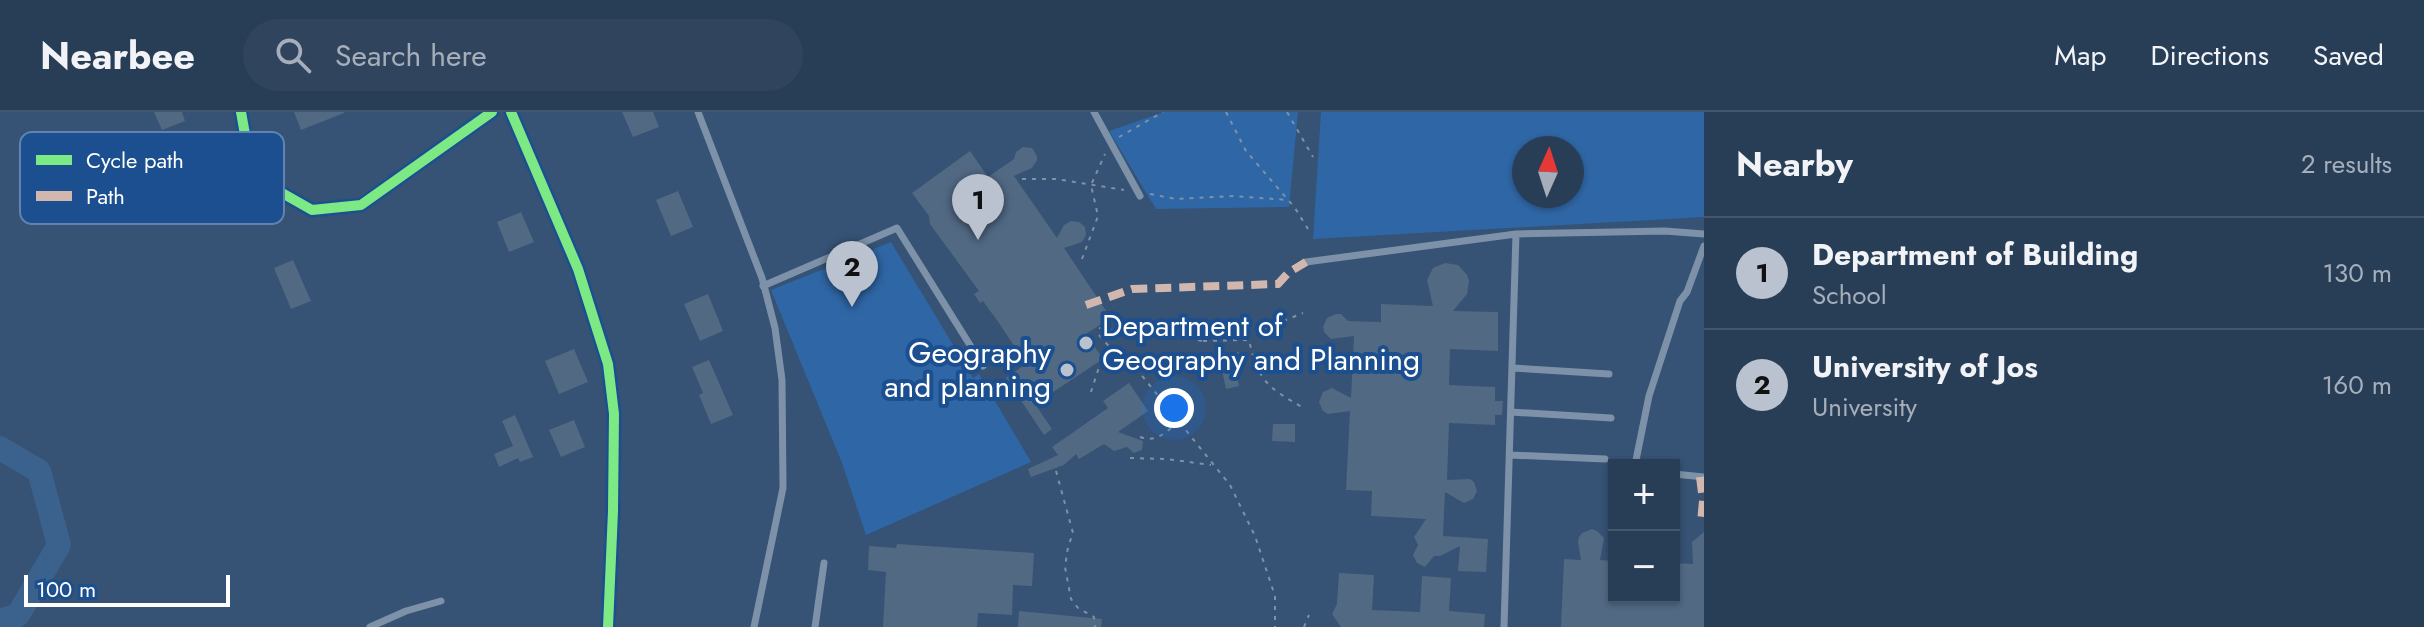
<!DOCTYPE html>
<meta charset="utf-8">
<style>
body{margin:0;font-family:Jost,sans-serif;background:#30455d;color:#f1f3f6}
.controls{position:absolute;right:24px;bottom:24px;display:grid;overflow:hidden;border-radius:0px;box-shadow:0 2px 6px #0004}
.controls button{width:72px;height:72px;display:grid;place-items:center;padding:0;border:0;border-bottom:2px solid #44576d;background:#283e57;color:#f1f3f6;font:40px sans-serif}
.compass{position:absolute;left:1512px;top:24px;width:72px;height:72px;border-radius:50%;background:#283e57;box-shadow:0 2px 6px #0004;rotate:3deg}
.scale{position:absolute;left:24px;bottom:20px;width:206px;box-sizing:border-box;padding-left:8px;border:4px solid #fff;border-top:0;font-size:22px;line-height:28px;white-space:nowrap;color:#fff;-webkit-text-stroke:6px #1b4f8f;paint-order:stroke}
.you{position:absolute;left:1174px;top:296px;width:28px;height:28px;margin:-20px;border:6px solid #fff;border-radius:50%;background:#1a73e8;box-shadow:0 0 0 12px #1a73e833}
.badge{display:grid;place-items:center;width:52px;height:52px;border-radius:50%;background:#b9c2ce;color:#111;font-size:26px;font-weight:700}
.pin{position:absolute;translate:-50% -66px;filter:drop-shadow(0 2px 4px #0008)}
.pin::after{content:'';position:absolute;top:42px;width:28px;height:24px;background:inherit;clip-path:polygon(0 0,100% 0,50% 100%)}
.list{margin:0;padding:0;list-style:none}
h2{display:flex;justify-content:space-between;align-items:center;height:104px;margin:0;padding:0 32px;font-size:34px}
h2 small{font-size:26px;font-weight:400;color:#a5aeba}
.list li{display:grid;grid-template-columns:52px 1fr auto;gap:24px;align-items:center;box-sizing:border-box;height:112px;padding:0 32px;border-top:2px solid #44576d}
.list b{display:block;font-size:30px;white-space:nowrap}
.list p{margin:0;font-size:26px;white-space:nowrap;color:#a5aeba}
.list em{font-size:26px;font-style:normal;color:#a5aeba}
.icon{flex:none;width:44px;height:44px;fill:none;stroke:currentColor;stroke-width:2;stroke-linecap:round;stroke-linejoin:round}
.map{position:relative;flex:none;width:1704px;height:515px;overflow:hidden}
header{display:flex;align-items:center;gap:48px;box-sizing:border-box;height:112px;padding:0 40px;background:#283e57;border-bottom:2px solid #44576d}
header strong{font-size:38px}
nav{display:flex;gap:44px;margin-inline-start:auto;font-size:28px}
.search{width:560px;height:72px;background:#30455d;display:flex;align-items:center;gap:20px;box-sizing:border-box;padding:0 28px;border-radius:44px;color:#a5aeba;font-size:30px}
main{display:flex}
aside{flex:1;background:#283e57}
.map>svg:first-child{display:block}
.green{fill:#2f66a5;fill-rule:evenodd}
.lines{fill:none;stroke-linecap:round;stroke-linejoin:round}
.river{stroke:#3b618d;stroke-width:24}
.building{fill:#526984}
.path{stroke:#7d92a8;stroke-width:2;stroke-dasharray:4 6;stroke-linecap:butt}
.lane{stroke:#7d92a8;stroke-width:7}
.street{stroke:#7d92a8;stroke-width:14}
.quiet{stroke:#d1b7ad;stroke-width:8;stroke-dasharray:16 8;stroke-linecap:butt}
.cycleway-casing{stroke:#1b4f8f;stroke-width:15}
.cycleway{stroke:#7ce984;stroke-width:10}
.poi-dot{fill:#b9c2ce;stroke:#1b4f8f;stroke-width:3}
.labels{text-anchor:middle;stroke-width:8;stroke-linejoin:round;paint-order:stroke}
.poi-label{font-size:30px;fill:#fff;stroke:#1b4f8f;text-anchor:start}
.key{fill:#1b4f8f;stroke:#5f84b1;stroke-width:2}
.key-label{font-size:22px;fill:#fff}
</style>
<header>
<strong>Nearbee</strong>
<div class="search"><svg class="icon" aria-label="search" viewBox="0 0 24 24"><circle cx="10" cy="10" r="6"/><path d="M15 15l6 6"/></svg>Search here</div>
<nav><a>Map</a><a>Directions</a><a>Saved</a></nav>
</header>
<main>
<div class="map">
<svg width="1704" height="515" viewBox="0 0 1704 515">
<rect width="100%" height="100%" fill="#365274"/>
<!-- green -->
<path class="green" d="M 1164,0 L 1298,0 L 1289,95 L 1156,97 L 1109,19 Z
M 1321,0 L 1704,0 L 1704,105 L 1313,127 ZM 1572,36 L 1572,84 L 1524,84 L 1524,36 Z
M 891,130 L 973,266 L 979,262 L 1031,350 L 866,423 L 842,351 L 771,178 Z"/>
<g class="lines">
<!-- river -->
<path class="river" d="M 0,336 L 39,359 L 59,433 L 18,503 L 0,509"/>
</g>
<!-- building -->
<path class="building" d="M 154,0 L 182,0 L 185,9 L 162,18 Z
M 294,0 L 344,0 L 344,1 L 301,18 Z
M 622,0 L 653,0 L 659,15 L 633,25 Z
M 1023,35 L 1032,36 L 1037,44 L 1037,48 L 1032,56 L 1014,64 L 1057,126 L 1064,113 L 1071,109 L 1079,110 L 1085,115 L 1086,123 L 1082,130 L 1064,136 L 1111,206 L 1086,222 L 1103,247 L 1035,292 L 1052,317 L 1044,323 L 1006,266 L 1026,252 L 999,211 L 983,189 L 980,191 L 974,182 L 979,179 L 930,112 L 929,104 L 912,81 L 970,39 L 988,65 L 1014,47 L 1016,40 Z
M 678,79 L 693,115 L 671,124 L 656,88 Z
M 521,100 L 534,130 L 509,140 L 497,110 Z
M 293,148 L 311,189 L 291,197 L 274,156 Z
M 1445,151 L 1458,153 L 1467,163 L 1469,169 L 1467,182 L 1453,199 L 1498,200 L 1498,239 L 1450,237 L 1449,273 L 1495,275 L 1495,289 L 1503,289 L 1502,303 L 1495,303 L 1495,313 L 1449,311 L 1447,368 L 1470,367 L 1474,370 L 1477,379 L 1473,387 L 1464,391 L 1445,380 L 1443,424 L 1488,427 L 1486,460 L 1458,459 L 1460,434 L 1440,444 L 1434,444 L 1425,455 L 1417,451 L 1413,443 L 1418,433 L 1414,425 L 1426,407 L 1371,404 L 1372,379 L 1346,378 L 1350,299 L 1328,302 L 1323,299 L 1319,290 L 1323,280 L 1332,276 L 1351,286 L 1354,224 L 1331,227 L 1324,220 L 1323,215 L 1327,206 L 1336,202 L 1341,202 L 1348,209 L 1381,210 L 1381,192 L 1433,194 L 1427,168 L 1433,156 Z
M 708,182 L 723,219 L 700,229 L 684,192 Z
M 574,237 L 588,270 L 559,282 L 545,249 Z
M 1239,240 L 1242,256 L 1236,257 L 1239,274 L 1226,277 L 1219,245 Z
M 709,248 L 733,303 L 711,312 L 699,283 L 703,281 L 692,255 Z
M 1129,271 L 1148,299 L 1118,320 L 1143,329 L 1142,338 L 1134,341 L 1127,335 L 1114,339 L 1104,332 L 1079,347 L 1076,342 L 1064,353 L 1031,365 L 1028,357 L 1058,343 L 1052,335 L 1108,296 L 1103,289 Z
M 515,303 L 533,345 L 520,350 L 518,346 L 499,355 L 494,342 L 513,334 L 502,309 Z
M 574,308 L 585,335 L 561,345 L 549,318 Z
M 1273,312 L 1295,312 L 1295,330 L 1272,329 Z
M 1592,417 L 1597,419 L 1604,426 L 1600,448 L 1614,449 L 1614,485 L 1674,485 L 1674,451 L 1693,452 L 1692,430 L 1704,420 L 1704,515 L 1561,515 L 1564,447 L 1581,448 L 1578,430 L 1579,425 L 1582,421 Z
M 897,432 L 1034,441 L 1032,474 L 1013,473 L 1012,503 L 978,501 L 977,515 L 883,515 L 886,460 L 868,458 L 869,434 L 896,436 Z
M 1339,461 L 1374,463 L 1372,498 L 1420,500 L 1422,464 L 1451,466 L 1449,499 L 1485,502 L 1484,515 L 1341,515 L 1332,502 L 1337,492 Z
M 1019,499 L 1102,507 L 1101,515 L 1018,515 Z"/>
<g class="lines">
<!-- path -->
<path class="path" d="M 1226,0 L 1246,39 L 1295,96 L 1308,117
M 1287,0 L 1313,45
M 1119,25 L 1163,0
M 1022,67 L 1056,67 L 1124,78
M 1150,82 L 1176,87 L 1234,84 L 1288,88
M 1082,147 L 1098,104 L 1091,73 L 1105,42
M 1099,216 L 1137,222 L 1169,222 L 1202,229 L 1227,218 L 1256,220 L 1303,201
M 1099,223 L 1115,241 L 1135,255 L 1230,373 L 1255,424 L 1275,484 L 1275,515
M 1203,229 L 1249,228 C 1258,269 1268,276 1304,296
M 1091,280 L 1100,252 L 1114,241
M 1140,325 C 1157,331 1166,320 1179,309
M 1130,346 L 1167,347 L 1211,353
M 1056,359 L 1073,421 L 1068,435 L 1065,455 L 1071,487 L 1078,496 L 1094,505 L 1095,515
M 1304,515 L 1309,503"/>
<!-- lane -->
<path class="lane" d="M 698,0 L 762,166 L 775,216 L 782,268 L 783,376 L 754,515
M 1094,0 L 1140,84
M 1306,150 L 1516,122 L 1665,119 L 1704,122
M 763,174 L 897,116 L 983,254
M 1512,256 L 1609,262
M 1511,300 L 1611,306
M 1510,343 L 1605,347
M 1635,353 L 1649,284 L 1680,189 L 1687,180 L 1704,134
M 1674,362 L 1704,365
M 370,515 L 406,499 L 441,489
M 815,515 L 824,451
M 1504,515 L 1516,122"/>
<!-- street -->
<path class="street" d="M 241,0 L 246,28 L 268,73 L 312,98 L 361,93 L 492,0
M 511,0 L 578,157 L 608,252 L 614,302 L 613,399 L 608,515"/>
<!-- quiet -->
<path class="quiet" d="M 1086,193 L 1132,177 L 1278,172 L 1288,161 L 1306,150
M 1700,365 L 1703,389 L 1701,410"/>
<defs>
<path id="cycleway" d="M 241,0 L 246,28 L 268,73 L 312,98 L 361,93 L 492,0
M 511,0 L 578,157 L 608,252 L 614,302 L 613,399 L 608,515"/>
</defs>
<!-- cycleway casing -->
<use href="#cycleway" class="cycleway-casing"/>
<!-- cycleway -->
<use href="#cycleway" class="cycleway"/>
</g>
<!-- markers -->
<g class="poi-dot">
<circle cx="1086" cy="231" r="8"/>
<circle cx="1067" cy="258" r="8"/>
</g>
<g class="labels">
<!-- poi labels -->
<g class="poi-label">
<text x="1102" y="224">Department of<tspan x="1102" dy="34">Geography and Planning</tspan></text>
<text x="1051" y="251" text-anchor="end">Geography<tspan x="1051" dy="34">and planning</tspan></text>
</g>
</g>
<!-- legend -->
<rect x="20" y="20" width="264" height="92" rx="12" class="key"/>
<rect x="36" y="43" width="36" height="10" fill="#7ce984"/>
<rect x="36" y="79" width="36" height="10" fill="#d1b7ad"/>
<g class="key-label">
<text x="86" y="56">Cycle path</text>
<text x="86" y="92">Path</text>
</g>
</svg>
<div class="controls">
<button>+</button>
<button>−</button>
</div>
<svg class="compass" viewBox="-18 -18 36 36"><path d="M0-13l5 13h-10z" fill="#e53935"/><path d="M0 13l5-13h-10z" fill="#a5aeba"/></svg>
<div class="scale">100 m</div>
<div class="you"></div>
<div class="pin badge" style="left:978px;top:128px">1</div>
<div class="pin badge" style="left:852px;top:195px">2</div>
</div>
<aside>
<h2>Nearby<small>2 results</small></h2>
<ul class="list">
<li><span class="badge">1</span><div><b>Department of Building</b><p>School</p></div><em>130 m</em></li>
<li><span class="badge">2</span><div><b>University of Jos</b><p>University</p></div><em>160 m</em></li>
</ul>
</aside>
</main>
